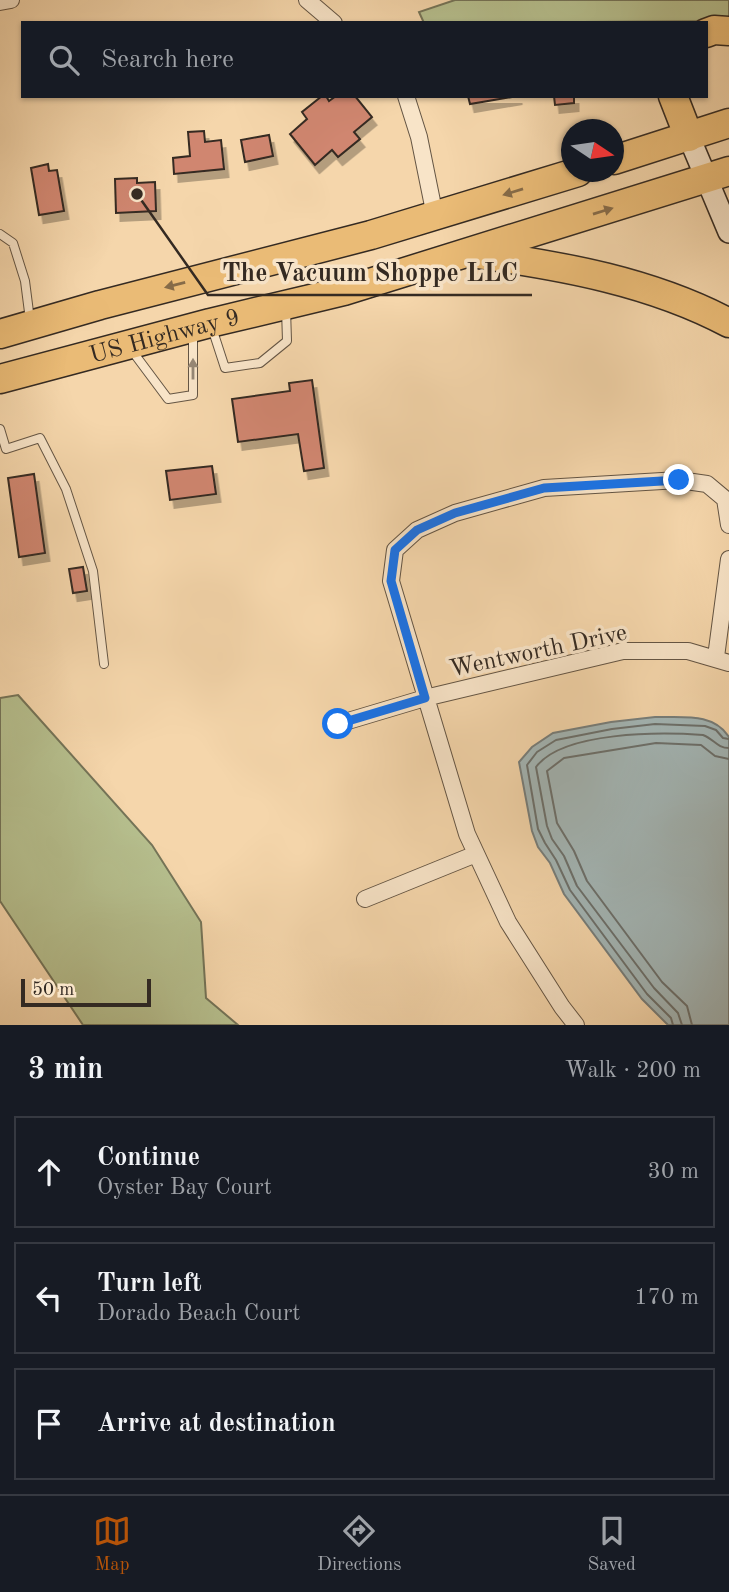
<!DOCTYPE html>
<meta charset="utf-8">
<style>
body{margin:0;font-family:"Old Standard TT",serif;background:#20242c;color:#f1f3f6}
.compass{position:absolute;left:561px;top:119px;width:63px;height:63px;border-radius:50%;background:#171b24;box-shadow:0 2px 5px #0004;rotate:103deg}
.scale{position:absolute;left:21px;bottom:18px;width:130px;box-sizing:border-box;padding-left:7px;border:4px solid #342a22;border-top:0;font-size:19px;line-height:24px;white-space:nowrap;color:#342a22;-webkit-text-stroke:5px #f8e4c8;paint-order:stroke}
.stop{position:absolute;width:21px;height:21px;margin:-16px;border:5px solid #1a73e8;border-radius:50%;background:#fff}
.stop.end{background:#1a73e8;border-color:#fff;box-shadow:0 2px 7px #0008}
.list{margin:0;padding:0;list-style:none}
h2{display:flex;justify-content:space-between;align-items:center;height:91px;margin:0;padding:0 28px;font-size:30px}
h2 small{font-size:23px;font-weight:400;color:#9ea1a6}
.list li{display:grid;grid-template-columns:46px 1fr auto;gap:21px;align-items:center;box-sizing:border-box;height:112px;margin:0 14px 14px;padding:0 14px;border:2px solid #363941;border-radius:0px}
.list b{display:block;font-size:26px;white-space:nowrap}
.list p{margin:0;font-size:23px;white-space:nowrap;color:#9ea1a6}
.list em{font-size:23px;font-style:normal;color:#9ea1a6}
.icon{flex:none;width:38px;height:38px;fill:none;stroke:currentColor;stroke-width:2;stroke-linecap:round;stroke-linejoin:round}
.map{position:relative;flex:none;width:729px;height:1025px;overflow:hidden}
.search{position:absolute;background:#171b24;box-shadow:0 2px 5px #0004;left:21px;right:21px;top:21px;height:77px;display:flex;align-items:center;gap:18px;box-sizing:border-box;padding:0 24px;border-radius:0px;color:#9ea1a6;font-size:26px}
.sheet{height:469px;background:#171b24}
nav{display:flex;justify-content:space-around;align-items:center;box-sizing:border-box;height:98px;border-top:2px solid #363941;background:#171b24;font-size:19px;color:#9ea1a6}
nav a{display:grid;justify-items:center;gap:4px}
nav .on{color:#b45309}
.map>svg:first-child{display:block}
.green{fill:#b6bf8e;stroke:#757458;stroke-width:2}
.water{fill:#a3b6b6;stroke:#777e7b;stroke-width:2}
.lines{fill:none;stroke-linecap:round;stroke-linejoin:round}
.shore{stroke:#6c706c;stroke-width:2}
.building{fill:#d0866f;stroke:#342a22;stroke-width:2;filter:url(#shadow)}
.lane-casing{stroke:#645544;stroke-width:10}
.street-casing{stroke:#645544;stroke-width:18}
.secondary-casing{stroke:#342a22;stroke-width:24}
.highway-casing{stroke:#342a22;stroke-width:31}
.lane{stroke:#f8e4c8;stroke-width:8}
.street{stroke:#f8e4c8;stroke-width:16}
.secondary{stroke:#f8e4c8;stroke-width:21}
.highway{stroke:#eabb76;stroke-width:28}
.oneway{fill:#866b48}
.oneway2{fill:#968775}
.route{stroke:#1a73e8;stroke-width:9}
.labels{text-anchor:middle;stroke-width:7;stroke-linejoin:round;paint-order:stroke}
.street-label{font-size:24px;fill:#342a22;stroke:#f8e4c8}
.leader{fill:none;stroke:#342a22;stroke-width:2.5}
.callout-dot{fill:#342a22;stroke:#f8e4c8;stroke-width:2.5}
.callout-label{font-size:26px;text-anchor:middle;font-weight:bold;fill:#342a22;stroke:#f8e4c8;stroke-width:7;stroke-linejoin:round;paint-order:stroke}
</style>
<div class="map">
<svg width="729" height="1025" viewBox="0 0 729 1025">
<defs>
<filter id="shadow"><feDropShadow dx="4.5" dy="8" stdDeviation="0" flood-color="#0004"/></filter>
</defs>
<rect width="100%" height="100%" fill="#f5d6ab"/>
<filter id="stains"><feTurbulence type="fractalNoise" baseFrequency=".00286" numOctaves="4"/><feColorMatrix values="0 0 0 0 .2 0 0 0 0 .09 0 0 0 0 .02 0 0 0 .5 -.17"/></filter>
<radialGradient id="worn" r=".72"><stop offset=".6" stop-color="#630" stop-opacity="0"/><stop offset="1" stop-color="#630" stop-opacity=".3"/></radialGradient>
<!-- green -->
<path class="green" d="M 455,0 L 729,0 L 729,21 L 424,23 L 419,12 Z
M 18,695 L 152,845 L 201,922 L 206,998 L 238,1025 L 83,1025 L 0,901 L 0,698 Z"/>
<!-- water -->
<path class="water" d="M 655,717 C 682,718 713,712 729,737 L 729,1025 L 668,1025 L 642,999 L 564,894 L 550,863 L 538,847 L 532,831 L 519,762 L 532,747 L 553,733 L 611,722 Z"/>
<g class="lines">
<!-- shore -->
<path class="shore" d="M 673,1025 L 671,1018 L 647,994 L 570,890 L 556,860 L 545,843 L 538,829 L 527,765 L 537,752 L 556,740 L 612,729 L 655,724 L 705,726 L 716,730 L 723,738 L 729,739
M 682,1025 L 678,1013 L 654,988 L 577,886 L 564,856 L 552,839 L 547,826 L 536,767 C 563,731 661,732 703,735 C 714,739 717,748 729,748
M 692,1025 L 687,1006 L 662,982 L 587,881 L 574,851 L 557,823 L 547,771 L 564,758 L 656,743 L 701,745 L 715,756 L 729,759"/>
</g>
<!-- building -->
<path class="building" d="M 322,96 L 326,96 L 329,101 L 336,96 L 355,96 L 372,117 L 354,132 L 360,139 L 338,157 L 332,150 L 315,165 L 290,134 L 307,119 L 302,112 Z
M 468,96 L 518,96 L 470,104 Z
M 554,96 L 574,96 L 574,103 L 555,105 Z
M 204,131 L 205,142 L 221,140 L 224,169 L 174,174 L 173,158 L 190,156 L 188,132 Z
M 269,135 L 273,156 L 245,162 L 241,140 Z
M 48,164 L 49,171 L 57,170 L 64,211 L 39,215 L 31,168 Z
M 137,178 L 137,183 L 155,182 L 156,211 L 116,213 L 115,179 Z
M 312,380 L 324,468 L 304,471 L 298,434 L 238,442 L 232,399 L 290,391 L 289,383 Z
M 212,466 L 216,494 L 170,500 L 166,471 Z
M 34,474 L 45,553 L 19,557 L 8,478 Z
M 83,567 L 87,591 L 73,593 L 69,569 Z"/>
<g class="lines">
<defs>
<path id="lane" d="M 0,234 L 13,243 L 25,281 L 30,320
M 212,328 L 225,368 L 260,363 L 287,341 L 286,309
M 130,348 L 168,399 L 193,395 L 193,331
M 0,429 L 6,449 L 40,438 L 66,489 L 93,571 L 104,664"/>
<path id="street" d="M 307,0 L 334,23
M 0,2 L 11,0
M 406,96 L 419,137 L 435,216
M 716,657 L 729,559
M 338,724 L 425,698 L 623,651 L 688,651 L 729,663
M 365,899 L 476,854
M 576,1025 L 562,1007 L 508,922 L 467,834 L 391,581 L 395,550 L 417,530 L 455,513 L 544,488 L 679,480 L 707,484 L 725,499 L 729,525"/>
<path id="secondary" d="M 689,137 L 729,232"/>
<g id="highway">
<path d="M 706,33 L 714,30 L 729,31"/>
<path d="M 673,96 L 689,137"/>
<path d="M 614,160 L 729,123"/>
<path d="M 477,254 C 563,266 652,282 729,323"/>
<path d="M 0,334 L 100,305 L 371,235 L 578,172"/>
<path id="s1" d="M 0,379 L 210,323 L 344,291 L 729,171"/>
</g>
</defs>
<!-- lane casing -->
<use href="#lane" class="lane-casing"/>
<!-- street casing -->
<use href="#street" class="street-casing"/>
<!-- secondary casing -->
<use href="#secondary" class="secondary-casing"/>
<!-- highway casing -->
<use href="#highway" class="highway-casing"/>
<!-- lane -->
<use href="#lane" class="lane"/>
<!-- street -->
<use href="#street" class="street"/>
<!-- secondary -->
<use href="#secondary" class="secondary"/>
<!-- highway -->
<use href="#highway" class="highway"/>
</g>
<!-- one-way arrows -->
<defs><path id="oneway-solid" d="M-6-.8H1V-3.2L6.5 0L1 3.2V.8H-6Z" transform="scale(1.75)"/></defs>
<g class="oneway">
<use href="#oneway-solid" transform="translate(513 192) rotate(163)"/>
<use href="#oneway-solid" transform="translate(603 211) rotate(-17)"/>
<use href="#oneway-solid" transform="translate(175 285) rotate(166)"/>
</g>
<use class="oneway2" href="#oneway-solid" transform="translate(193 369) rotate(-90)"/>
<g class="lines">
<!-- route -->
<path class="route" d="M 338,724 L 425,698 L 391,581 L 395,550 L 417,530 L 455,513 L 544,488 L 679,480"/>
</g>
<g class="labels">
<!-- street labels -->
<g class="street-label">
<text dy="8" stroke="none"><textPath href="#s1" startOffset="170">US Highway 9</textPath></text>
<text transform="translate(538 650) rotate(-12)" y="8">Wentworth Drive</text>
</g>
</g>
<!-- callouts -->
<path class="leader" d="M137 194L208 295H532"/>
<circle class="callout-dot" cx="137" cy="194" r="7"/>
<g class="callout-label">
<text x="370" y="281">The Vacuum Shoppe LLC</text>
</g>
<rect width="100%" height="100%" filter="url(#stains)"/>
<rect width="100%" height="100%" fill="url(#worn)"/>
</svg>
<svg class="compass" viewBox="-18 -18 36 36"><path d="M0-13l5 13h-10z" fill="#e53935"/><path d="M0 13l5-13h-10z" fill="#9ea1a6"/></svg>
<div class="scale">50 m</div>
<div class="stop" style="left:338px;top:724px"></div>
<div class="stop end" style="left:679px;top:480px"></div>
<div class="search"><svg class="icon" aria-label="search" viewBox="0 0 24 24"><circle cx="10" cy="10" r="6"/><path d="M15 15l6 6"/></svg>Search here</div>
</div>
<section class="sheet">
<h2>3 min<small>Walk · 200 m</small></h2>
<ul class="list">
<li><svg class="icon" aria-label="ahead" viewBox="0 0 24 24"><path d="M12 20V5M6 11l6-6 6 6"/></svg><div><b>Continue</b><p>Oyster Bay Court</p></div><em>30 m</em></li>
<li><svg class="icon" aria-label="left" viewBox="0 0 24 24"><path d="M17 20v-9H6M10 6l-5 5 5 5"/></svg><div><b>Turn left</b><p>Dorado Beach Court</p></div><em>170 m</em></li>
<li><svg class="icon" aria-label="arrive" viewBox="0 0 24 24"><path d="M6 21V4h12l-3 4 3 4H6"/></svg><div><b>Arrive at destination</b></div></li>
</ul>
</section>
<nav>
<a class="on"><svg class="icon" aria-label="map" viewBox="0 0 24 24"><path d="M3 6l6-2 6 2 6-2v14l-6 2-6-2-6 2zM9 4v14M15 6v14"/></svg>Map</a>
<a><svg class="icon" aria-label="directions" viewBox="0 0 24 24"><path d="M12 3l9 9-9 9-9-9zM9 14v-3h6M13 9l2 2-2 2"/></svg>Directions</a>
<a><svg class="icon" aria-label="saved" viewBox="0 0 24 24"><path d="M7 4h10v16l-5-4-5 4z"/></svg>Saved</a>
</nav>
